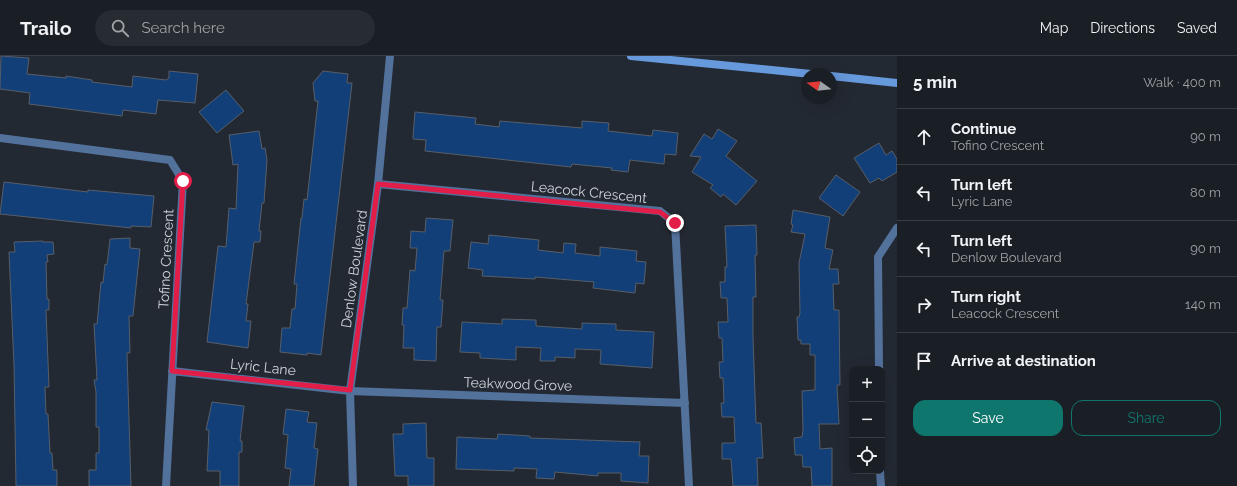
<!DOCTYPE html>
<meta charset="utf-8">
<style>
body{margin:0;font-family:Raleway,sans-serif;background:#272c32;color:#f1f3f6}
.controls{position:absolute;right:12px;bottom:12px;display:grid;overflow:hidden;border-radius:8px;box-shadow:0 4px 16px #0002}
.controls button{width:36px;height:36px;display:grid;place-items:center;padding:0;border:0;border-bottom:1px solid #383d43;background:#1a1f26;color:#f1f3f6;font:20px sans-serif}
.compass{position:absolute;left:801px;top:12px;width:36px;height:36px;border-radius:50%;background:#1a1f26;box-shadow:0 4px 16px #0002;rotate:285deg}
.stop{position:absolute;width:12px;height:12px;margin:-9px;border:3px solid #e11d48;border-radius:50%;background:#fff}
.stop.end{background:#e11d48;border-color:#fff;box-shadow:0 1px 4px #0008}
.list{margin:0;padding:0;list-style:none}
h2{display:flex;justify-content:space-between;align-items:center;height:52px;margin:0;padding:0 16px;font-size:17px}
h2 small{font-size:13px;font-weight:400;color:#9fa2a7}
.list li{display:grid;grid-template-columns:26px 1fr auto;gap:12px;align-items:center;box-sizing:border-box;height:56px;padding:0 16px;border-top:1px solid #383d43}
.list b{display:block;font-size:15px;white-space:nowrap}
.list p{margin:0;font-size:13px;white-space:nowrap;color:#9fa2a7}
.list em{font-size:13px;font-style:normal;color:#9fa2a7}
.actions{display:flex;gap:8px;padding:12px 16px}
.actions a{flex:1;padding:9px 0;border:1px solid #0f766e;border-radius:12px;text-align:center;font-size:14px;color:#0f766e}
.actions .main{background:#0f766e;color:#fff}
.icon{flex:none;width:22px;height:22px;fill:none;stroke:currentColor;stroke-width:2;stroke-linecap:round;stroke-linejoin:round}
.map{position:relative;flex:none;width:897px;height:430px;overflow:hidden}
header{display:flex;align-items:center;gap:24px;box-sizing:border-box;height:56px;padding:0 20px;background:#1a1f26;border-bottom:1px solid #383d43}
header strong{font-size:19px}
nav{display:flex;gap:22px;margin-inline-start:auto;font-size:14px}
.search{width:280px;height:36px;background:#272c32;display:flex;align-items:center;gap:10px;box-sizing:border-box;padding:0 14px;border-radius:22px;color:#9fa2a7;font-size:15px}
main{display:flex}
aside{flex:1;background:#1a1f26}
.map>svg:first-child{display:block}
.building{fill:#123f78;stroke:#575e68}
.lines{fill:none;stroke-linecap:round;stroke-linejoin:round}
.minor{stroke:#52719b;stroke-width:8}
.secondary{stroke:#6799dd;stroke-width:8}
.route{stroke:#e11d48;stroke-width:5}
.labels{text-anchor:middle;stroke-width:4;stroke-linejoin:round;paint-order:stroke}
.street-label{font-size:14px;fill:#cfd3d9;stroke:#232932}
</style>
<header>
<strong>Trailo</strong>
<div class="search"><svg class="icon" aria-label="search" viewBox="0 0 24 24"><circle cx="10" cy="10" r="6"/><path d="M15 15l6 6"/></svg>Search here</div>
<nav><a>Map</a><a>Directions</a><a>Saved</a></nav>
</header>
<main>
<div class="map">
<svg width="897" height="430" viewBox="0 0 897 430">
<rect width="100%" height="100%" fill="#232932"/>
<!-- building -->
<path class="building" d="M 1,0 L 29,2 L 27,18 L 66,22 L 66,20 L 92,24 L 92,26 L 132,31 L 133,20 L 166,24 L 169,22 L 169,15 L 198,18 L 195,47 L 158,44 L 156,58 L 123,54 L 122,60 L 29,48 L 30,37 L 0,33 Z
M 323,15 L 348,18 L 347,27 L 352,27 L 321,299 L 307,297 L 307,299 L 280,296 L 282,272 L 290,272 L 292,253 L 295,253 L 297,228 L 294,228 L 301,162 L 302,162 L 304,143 L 307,144 L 318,45 L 315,45 L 313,27 Z
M 226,34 L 244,55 L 217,77 L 199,56 Z
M 415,56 L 476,62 L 475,68 L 499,71 L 500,65 L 582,72 L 582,65 L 609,67 L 608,75 L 652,80 L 653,74 L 678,77 L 676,99 L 665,98 L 664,108 L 630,104 L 628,116 L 611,114 L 612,112 L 572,108 L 571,111 L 425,95 L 426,84 L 413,83 L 413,81 Z
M 718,73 L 737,85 L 726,100 L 757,125 L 736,149 L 723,138 L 721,141 L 710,132 L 713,129 L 692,116 L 701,101 L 690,100 L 704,78 L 712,83 Z
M 259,75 L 262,93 L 265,92 L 267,104 L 264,147 L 262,147 L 259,175 L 261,175 L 260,186 L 254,186 L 246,248 L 248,248 L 246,265 L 251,265 L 248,292 L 207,286 L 218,190 L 226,191 L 229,152 L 236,153 L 238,108 L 233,109 L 229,79 Z
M 879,87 L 886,99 L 892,95 L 897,103 L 897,116 L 882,125 L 879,122 L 870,127 L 854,102 Z
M 836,119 L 860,136 L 843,160 L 819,142 Z
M 4,126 L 88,136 L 88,134 L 154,140 L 151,171 L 131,170 L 131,172 L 0,158 Z
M 793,154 L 830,161 L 825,192 L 833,194 L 829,213 L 838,213 L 839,228 L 833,228 L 834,254 L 839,254 L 840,329 L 837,329 L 839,368 L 819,368 L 820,393 L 832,392 L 832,430 L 812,430 L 811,411 L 803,411 L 802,399 L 795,399 L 794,382 L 802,381 L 803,374 L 802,335 L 815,334 L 815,299 L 810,299 L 810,288 L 801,288 L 801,284 L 798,284 L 797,261 L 799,261 L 800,257 L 799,207 L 805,178 L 791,176 L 793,169 L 791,168 Z
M 426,162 L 453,164 L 450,195 L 444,195 L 440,244 L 443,244 L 441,271 L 437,271 L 436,305 L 414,304 L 414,292 L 403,292 L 404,269 L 402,269 L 403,252 L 407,252 L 410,214 L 415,215 L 417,192 L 410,192 L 411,175 L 425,176 Z
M 756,169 L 757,199 L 755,199 L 756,241 L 753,241 L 753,281 L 756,367 L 761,367 L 763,402 L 757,402 L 758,430 L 733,430 L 731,403 L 722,403 L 722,387 L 735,387 L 734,361 L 722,361 L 721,347 L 724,347 L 723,322 L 720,322 L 719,306 L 723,306 L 722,282 L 719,282 L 718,266 L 728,266 L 727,242 L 721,242 L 720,226 L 725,226 L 725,211 L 727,211 L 725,170 Z
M 489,179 L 539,184 L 538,194 L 563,197 L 564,187 L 576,188 L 575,197 L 600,200 L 600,191 L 637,195 L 636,205 L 646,206 L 644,228 L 636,227 L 635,237 L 593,232 L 594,226 L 535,221 L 535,223 L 482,220 L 483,214 L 468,212 L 471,186 L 488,188 Z
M 130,182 L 130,192 L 140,193 L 133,260 L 129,260 L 130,297 L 127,297 L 131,430 L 89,430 L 89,414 L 96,414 L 96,397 L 99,397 L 99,371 L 96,371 L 96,336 L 94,324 L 97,324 L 94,268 L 97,268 L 101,226 L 103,227 L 105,208 L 107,209 L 110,183 Z
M 43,185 L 43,186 L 53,186 L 54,198 L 47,199 L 48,206 L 46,206 L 47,243 L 49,243 L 49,254 L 46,254 L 49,331 L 45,331 L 46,358 L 48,358 L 50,397 L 52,397 L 53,414 L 57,414 L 57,430 L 16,430 L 14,309 L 9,196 L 15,196 L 14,186 Z
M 502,263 L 536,264 L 536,270 L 582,273 L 582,267 L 616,268 L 616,274 L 654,276 L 652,312 L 600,308 L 601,294 L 575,293 L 575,302 L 555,301 L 555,305 L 540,305 L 541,292 L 516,291 L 516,304 L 480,302 L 480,297 L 460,296 L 462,266 L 502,268 Z
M 212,346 L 244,350 L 240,385 L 242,385 L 242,396 L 239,396 L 239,430 L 220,430 L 220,415 L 207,415 L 209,374 L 206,374 Z
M 286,353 L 309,356 L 307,366 L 317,367 L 314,392 L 318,393 L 314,430 L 289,430 L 291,413 L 285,412 L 288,379 L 283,378 Z
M 426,367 L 427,402 L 434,402 L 434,430 L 408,430 L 408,420 L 395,420 L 393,378 L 403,378 L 403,368 Z
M 498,378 L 530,380 L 530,382 L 640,386 L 639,400 L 649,400 L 648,427 L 621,425 L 621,417 L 598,417 L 598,420 L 555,416 L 554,423 L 536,422 L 537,413 L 514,412 L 514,415 L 456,413 L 457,381 L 497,383 Z"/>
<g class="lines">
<!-- minor -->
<path class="minor" d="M 0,82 L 170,104 L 183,125 L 166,430
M 378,128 L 660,155 L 675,167 L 689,430
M 879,313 L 878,201 L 897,172
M 172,315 L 350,335 L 685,347
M 880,415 L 881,430
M 353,430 L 350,335 L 378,128 L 390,0"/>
<!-- secondary -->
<path class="secondary" d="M 631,0 L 811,18
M 831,20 L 897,27"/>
</g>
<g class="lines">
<!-- route -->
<path class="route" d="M 183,125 L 172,315 L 350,334 L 378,128 L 660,156 L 675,167"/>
</g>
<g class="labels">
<!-- street labels -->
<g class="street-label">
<text transform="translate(589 136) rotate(6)" y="5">Leacock Crescent</text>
<text transform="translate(166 203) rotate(-87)" y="5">Tofino Crescent</text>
<text transform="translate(354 213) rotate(-82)" y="5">Denlow Boulevard</text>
<text transform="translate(263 311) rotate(6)" y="5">Lyric Lane</text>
<text transform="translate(518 328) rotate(2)" y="5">Teakwood Grove</text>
</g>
</g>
</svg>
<div class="controls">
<button>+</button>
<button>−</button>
<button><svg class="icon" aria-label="locate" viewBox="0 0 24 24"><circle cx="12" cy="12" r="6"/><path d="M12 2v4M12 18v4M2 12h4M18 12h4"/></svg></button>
</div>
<svg class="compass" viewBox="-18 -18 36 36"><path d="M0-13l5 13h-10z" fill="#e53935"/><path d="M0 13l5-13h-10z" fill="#9fa2a7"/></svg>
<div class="stop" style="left:183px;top:125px"></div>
<div class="stop end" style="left:675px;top:167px"></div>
</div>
<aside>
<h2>5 min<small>Walk · 400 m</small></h2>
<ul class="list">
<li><svg class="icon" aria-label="ahead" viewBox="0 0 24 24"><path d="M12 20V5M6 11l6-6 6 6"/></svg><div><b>Continue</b><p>Tofino Crescent</p></div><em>90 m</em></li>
<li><svg class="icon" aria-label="left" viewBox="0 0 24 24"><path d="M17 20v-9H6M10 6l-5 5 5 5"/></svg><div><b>Turn left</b><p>Lyric Lane</p></div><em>80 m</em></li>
<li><svg class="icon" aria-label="left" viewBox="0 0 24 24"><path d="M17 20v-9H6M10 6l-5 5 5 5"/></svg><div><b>Turn left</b><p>Denlow Boulevard</p></div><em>90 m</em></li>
<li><svg class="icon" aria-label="right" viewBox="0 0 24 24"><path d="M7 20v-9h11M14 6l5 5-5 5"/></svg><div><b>Turn right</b><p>Leacock Crescent</p></div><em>140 m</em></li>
<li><svg class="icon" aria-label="arrive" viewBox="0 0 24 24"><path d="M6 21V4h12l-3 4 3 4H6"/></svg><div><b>Arrive at destination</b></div></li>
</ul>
<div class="actions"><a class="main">Save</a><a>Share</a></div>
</aside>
</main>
